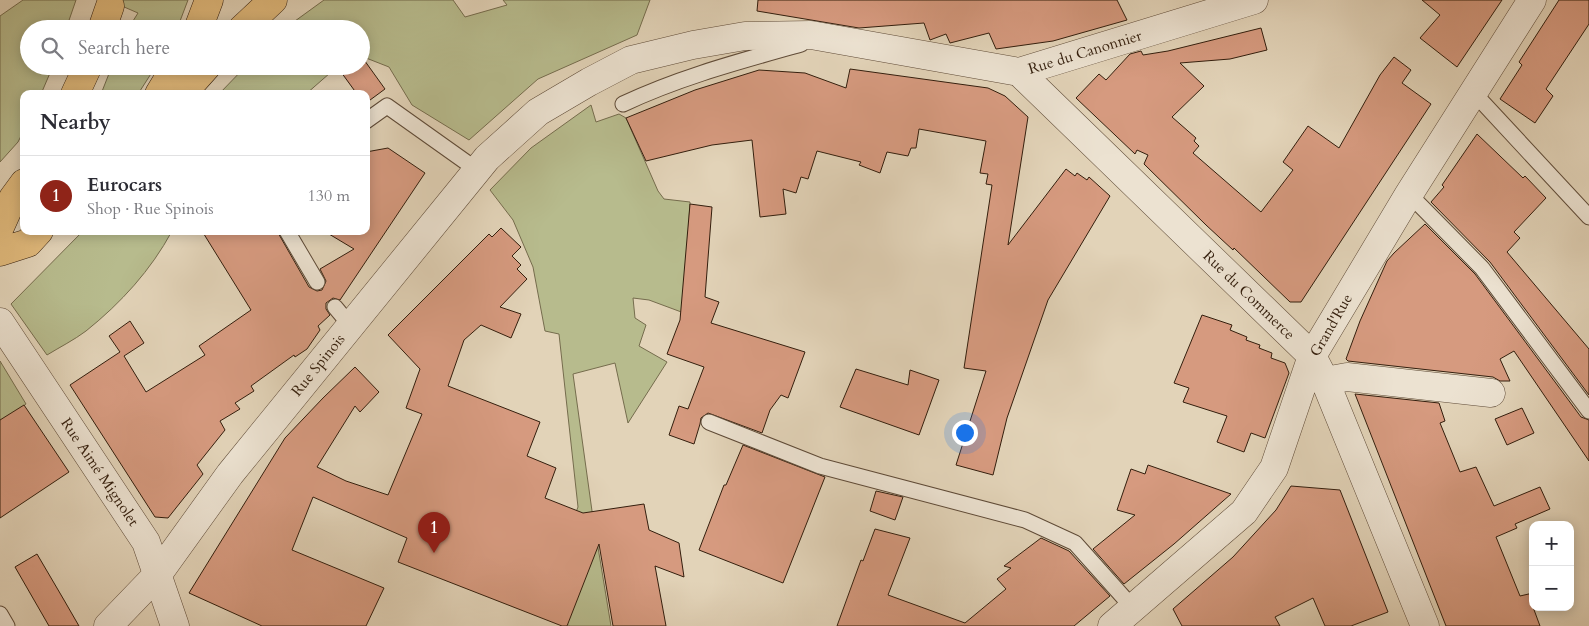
<!DOCTYPE html>
<meta charset="utf-8">
<style>
body{margin:0;font-family:Cardo,serif;background:#f7f7f7;color:#2b2b33}
.controls{position:absolute;right:15px;bottom:15px;display:grid;overflow:hidden;border-radius:10px;box-shadow:0 2px 12px #0003}
.controls button{width:45px;height:45px;display:grid;place-items:center;padding:0;border:0;border-bottom:1px solid #e1e1e2;background:#fff;color:#2b2b33;font:25px sans-serif}
.you{position:absolute;left:964px;top:432px;width:18px;height:18px;margin:-12px;border:4px solid #fff;border-radius:50%;background:#1a73e8;box-shadow:0 0 0 8px #1a73e833}
.badge{display:grid;place-items:center;width:32px;height:32px;border-radius:50%;background:#8f2418;color:#fff;font-size:16px;font-weight:700}
.pin{position:absolute;translate:-50% -41px;filter:drop-shadow(0 1px 2px #0008)}
.pin::after{content:'';position:absolute;top:26px;width:18px;height:15px;background:inherit;clip-path:polygon(0 0,100% 0,50% 100%)}
.list{margin:0;padding:0;list-style:none}
h2{display:flex;justify-content:space-between;align-items:center;height:65px;margin:0;padding:0 20px;font-size:21px}
h2 small{font-size:16px;font-weight:400;color:#7c7c81}
.list li{display:grid;grid-template-columns:32px 1fr auto;gap:15px;align-items:center;box-sizing:border-box;height:80px;padding:0 20px;border-top:1px solid #e1e1e2}
.list b{display:block;font-size:19px;white-space:nowrap}
.list p{margin:0;font-size:16px;white-space:nowrap;color:#7c7c81}
.list em{font-size:16px;font-style:normal;color:#7c7c81}
.icon{flex:none;width:28px;height:28px;fill:none;stroke:currentColor;stroke-width:2;stroke-linecap:round;stroke-linejoin:round}
.map{position:relative;flex:none;width:1589px;height:626px;overflow:hidden}
.search{position:absolute;background:#fff;box-shadow:0 2px 12px #0003;left:20px;top:20px;width:350px;height:55px;display:flex;align-items:center;gap:12px;box-sizing:border-box;padding:0 18px;border-radius:28px;color:#7c7c81;font-size:19px}
.panel{position:absolute;background:#fff;box-shadow:0 2px 12px #0003;left:20px;top:90px;width:350px;height:145px;border-radius:10px}
.map>svg:first-child{display:block}
.green{fill:#b7bb8d;stroke:#756c4d}
.building{fill:#d69a7f;stroke:#331e0d}
.lines{fill:none;stroke-linecap:round;stroke-linejoin:round}
.service-casing{stroke:#5f4b38;stroke-width:17}
.minor-casing{stroke:#5f4b38;stroke-width:29}
.tertiary-casing{stroke:#5f4b38;stroke-width:29}
.motorway-casing{stroke:#331e0d;stroke-width:29}
.service{stroke:#ece2d1;stroke-width:15}
.minor{stroke:#ece2d1;stroke-width:28}
.tertiary{stroke:#ece2d1;stroke-width:28}
.motorway{stroke:#e1ba7c;stroke-width:28}
.labels{text-anchor:middle;stroke-width:5;stroke-linejoin:round;paint-order:stroke}
.street-label{font-size:15px;fill:#331e0d;stroke:#ece2d1}
</style>
<div class="map">
<svg width="1589" height="626" viewBox="0 0 1589 626">
<rect width="100%" height="100%" fill="#e2d3b8"/>
<filter id="stains"><feTurbulence type="fractalNoise" baseFrequency=".004" numOctaves="4"/><feColorMatrix values="0 0 0 0 .2 0 0 0 0 .09 0 0 0 0 .02 0 0 0 .5 -.17"/></filter>
<radialGradient id="worn" r=".72"><stop offset=".6" stop-color="#630" stop-opacity="0"/><stop offset="1" stop-color="#630" stop-opacity=".3"/></radialGradient>
<!-- green -->
<path class="green" d="M 23,0 L 76,0 L 66,29 L 29,29 L 29,66 L 53,66 L 41,94 L 24,94 L 24,130 L 18,142 L 0,162 L 0,16 Z
M 108,0 L 188,0 L 177,29 L 128,29 L 138,13 Z
M 324,0 L 453,0 L 465,17 L 507,5 L 503,0 L 650,0 L 637,35 L 538,79 L 469,140 L 412,105 L 389,67 L 361,56 L 361,29 L 284,29 Z
M 112,66 L 156,66 L 138,94 L 101,94 Z
M 246,66 L 338,66 L 306,94 L 219,94 Z
M 591,105 L 596,122 L 619,114 L 626,118 L 658,191 L 664,199 L 690,202 L 684,313 L 649,300 L 633,298 L 635,318 L 646,325 L 639,346 L 667,362 L 628,423 L 615,363 L 573,374 L 592,511 L 611,626 L 570,626 L 552,617 L 557,560 L 578,507 L 559,334 L 545,331 L 533,267 L 513,220 L 490,190 L 531,148 Z
M 83,231 L 172,231 C 151,270 121,303 86,331 C 74,340 60,347 47,355 L 11,304 Z
M 0,361 L 26,404 L 0,423 Z"/>
<!-- building -->
<path class="building" d="M 758,0 L 1117,0 L 1127,20 L 1053,41 L 996,49 L 989,33 L 950,43 L 946,34 L 930,40 L 924,23 L 859,28 L 757,11 Z
M 1422,0 L 1502,0 L 1457,67 L 1420,38 L 1440,15 Z
M 1559,0 L 1589,0 L 1589,24 L 1546,89 L 1553,96 L 1535,123 L 1500,99 L 1522,65 L 1519,62 Z
M 1261,28 L 1267,50 L 1230,59 L 1180,63 L 1204,86 L 1172,117 L 1196,138 L 1194,141 L 1199,146 L 1193,153 L 1261,212 L 1293,170 L 1283,162 L 1308,126 L 1339,148 L 1380,75 L 1394,57 L 1411,70 L 1402,83 L 1431,104 L 1301,302 L 1290,302 L 1234,248 L 1233,250 L 1206,225 L 1144,164 L 1148,155 L 1137,150 L 1135,154 L 1076,98 L 1099,74 L 1106,80 L 1130,54 L 1141,51 L 1143,55 L 1168,51 Z
M 362,57 L 385,89 L 366,103 L 366,94 L 357,94 L 341,72 L 349,66 L 361,66 Z
M 850,69 L 988,88 L 1005,96 L 1028,117 L 1008,245 L 1066,169 L 1075,176 L 1077,173 L 1087,180 L 1089,177 L 1110,196 L 1048,300 L 1007,418 L 993,475 L 956,465 L 986,371 L 964,368 L 992,185 L 986,184 L 988,174 L 980,173 L 986,141 L 919,129 L 916,148 L 911,148 L 908,156 L 887,152 L 880,173 L 859,165 L 861,162 L 817,151 L 808,179 L 801,177 L 796,193 L 783,189 L 786,214 L 760,217 L 752,140 L 712,145 L 646,161 L 626,118 L 695,90 L 759,70 L 805,73 L 846,88 Z
M 1477,134 L 1523,178 L 1525,176 L 1546,198 L 1514,232 L 1520,238 L 1507,252 L 1589,349 L 1589,395 L 1490,262 L 1431,202 L 1444,187 L 1442,185 Z
M 388,148 L 425,173 L 340,300 L 333,298 L 326,303 L 326,309 L 330,315 L 318,326 L 320,330 L 307,349 L 295,357 L 294,355 L 251,386 L 254,391 L 235,403 L 240,409 L 220,421 L 225,430 L 197,465 L 203,474 L 168,518 L 155,517 L 70,385 L 120,352 L 109,336 L 130,321 L 144,343 L 124,356 L 146,392 L 205,355 L 199,346 L 251,310 L 202,231 L 277,231 L 309,287 L 317,291 L 322,290 L 326,281 L 320,269 L 354,249 L 324,231 L 366,231 L 366,152 Z
M 690,204 L 712,207 L 705,297 L 719,302 L 711,323 L 805,352 L 788,398 L 781,395 L 770,410 L 762,433 L 708,413 L 701,418 L 700,424 L 694,444 L 669,435 L 679,406 L 688,409 L 704,367 L 667,354 L 680,320 Z
M 1425,224 L 1475,274 L 1581,417 L 1589,420 L 1589,461 L 1514,351 L 1500,359 L 1510,381 L 1500,381 L 1493,377 L 1348,361 L 1346,359 L 1360,321 L 1387,261 L 1394,253 Z
M 501,228 L 521,247 L 512,256 L 521,265 L 517,269 L 527,279 L 500,307 L 521,314 L 511,338 L 481,325 L 464,340 L 448,386 L 540,422 L 527,456 L 556,468 L 545,498 L 583,513 L 644,504 L 649,530 L 679,543 L 684,577 L 655,566 L 666,626 L 613,626 L 599,544 L 567,626 L 562,626 L 398,562 L 407,538 L 313,497 L 292,550 L 384,588 L 366,626 L 262,626 L 189,593 L 285,438 L 323,398 L 355,367 L 379,392 L 360,412 L 355,406 L 317,467 L 346,481 L 388,495 L 422,414 L 406,408 L 420,369 L 388,335 L 489,234 L 492,237 Z
M 1202,315 L 1232,325 L 1230,330 L 1247,337 L 1246,340 L 1260,345 L 1259,348 L 1272,353 L 1271,358 L 1285,363 L 1289,373 L 1265,438 L 1251,433 L 1244,452 L 1217,442 L 1227,416 L 1183,402 L 1189,388 L 1174,383 Z
M 856,369 L 908,385 L 910,370 L 939,380 L 919,435 L 840,407 Z
M 1355,394 L 1439,403 L 1445,421 L 1440,423 L 1460,472 L 1476,467 L 1494,506 L 1540,487 L 1550,509 L 1515,524 L 1517,528 L 1496,537 L 1520,596 L 1533,593 L 1533,607 L 1540,626 L 1446,626 Z
M 24,405 L 69,472 L 0,518 L 0,420 Z
M 1522,408 L 1534,433 L 1507,445 L 1495,419 Z
M 743,445 L 825,477 L 783,583 L 699,550 L 724,485 L 726,485 Z
M 1148,465 L 1231,494 L 1174,544 L 1124,584 L 1093,549 L 1135,515 L 1117,510 L 1131,469 L 1145,474 Z
M 1291,486 L 1340,490 L 1388,612 L 1351,626 L 1325,626 L 1313,598 L 1275,617 L 1280,626 L 1182,626 L 1173,609 L 1233,557 L 1276,510 Z
M 876,491 L 903,497 L 895,520 L 870,511 Z
M 875,529 L 910,538 L 888,595 L 965,623 L 1006,589 L 997,579 L 1011,568 L 1004,566 L 1041,538 L 1069,551 L 1110,596 L 1074,626 L 837,626 L 861,560 L 863,561 Z
M 37,554 L 64,600 L 79,626 L 49,626 L 15,567 Z"/>
<g class="lines">
<defs>
<path id="service" d="M 1473,92 L 1589,217
M 623,104 C 680,77 741,61 801,44
M 366,121 L 387,106 L 477,170
M 1409,194 L 1482,268 L 1589,411
M 287,231 L 317,282
M 335,307 L 350,325
M 709,422 L 820,466 L 1025,520 L 1075,543 L 1133,608
M 0,614 L 7,626"/>
<path id="minor" d="M 1019,72 L 1312,356
M 0,322 L 146,542 L 175,626
M 1325,381 L 1347,377 L 1491,393
M 108,626 L 158,574 L 230,474 L 487,158 L 538,112 L 589,82 L 631,60 L 693,45 L 745,36 L 811,35 L 1019,72 L 1254,0"/>
<path id="tertiary" d="M 1312,356 L 1325,381 L 1425,626
M 1112,626 L 1244,512 L 1274,468 L 1312,356 L 1409,194 L 1532,0"/>
<path id="motorway" d="M 102,29 L 110,6
M 198,29 L 209,0
M 242,29 L 273,0
M 75,94 L 88,66
M 159,94 L 176,66
M 182,94 L 207,66
M 0,227 L 13,198 L 24,183
M 0,252 L 28,243 L 39,231"/>
</defs>
<!-- service casing -->
<use href="#service" class="service-casing"/>
<!-- minor casing -->
<use href="#minor" class="minor-casing"/>
<!-- tertiary casing -->
<use href="#tertiary" class="tertiary-casing"/>
<!-- motorway casing -->
<use href="#motorway" class="motorway-casing"/>
<!-- service -->
<use href="#service" class="service"/>
<!-- minor -->
<use href="#minor" class="minor"/>
<!-- tertiary -->
<use href="#tertiary" class="tertiary"/>
<!-- motorway -->
<use href="#motorway" class="motorway"/>
</g>
<g class="labels">
<!-- street labels -->
<g class="street-label">
<text transform="translate(1085 52) rotate(-17)" y="5">Rue du Canonnier</text>
<text transform="translate(1249 295) rotate(44)" y="5">Rue du Commerce</text>
<text transform="translate(1331 325) rotate(-60)" y="5">Grand'Rue</text>
<text transform="translate(318 365) rotate(-51)" y="5">Rue Spinois</text>
<text transform="translate(100 472) rotate(56)" y="5">Rue Aimé Mignolet</text>
</g>
</g>
<rect width="100%" height="100%" filter="url(#stains)"/>
<rect width="100%" height="100%" fill="url(#worn)"/>
</svg>
<div class="controls">
<button>+</button>
<button>−</button>
</div>
<div class="you"></div>
<div class="pin badge" style="left:434px;top:553px">1</div>
<div class="search"><svg class="icon" aria-label="search" viewBox="0 0 24 24"><circle cx="10" cy="10" r="6"/><path d="M15 15l6 6"/></svg>Search here</div>
<section class="panel">
<h2>Nearby<small></small></h2>
<ul class="list">
<li><span class="badge">1</span><div><b>Eurocars</b><p>Shop · Rue Spinois</p></div><em>130 m</em></li>
</ul>
</section>
</div>
